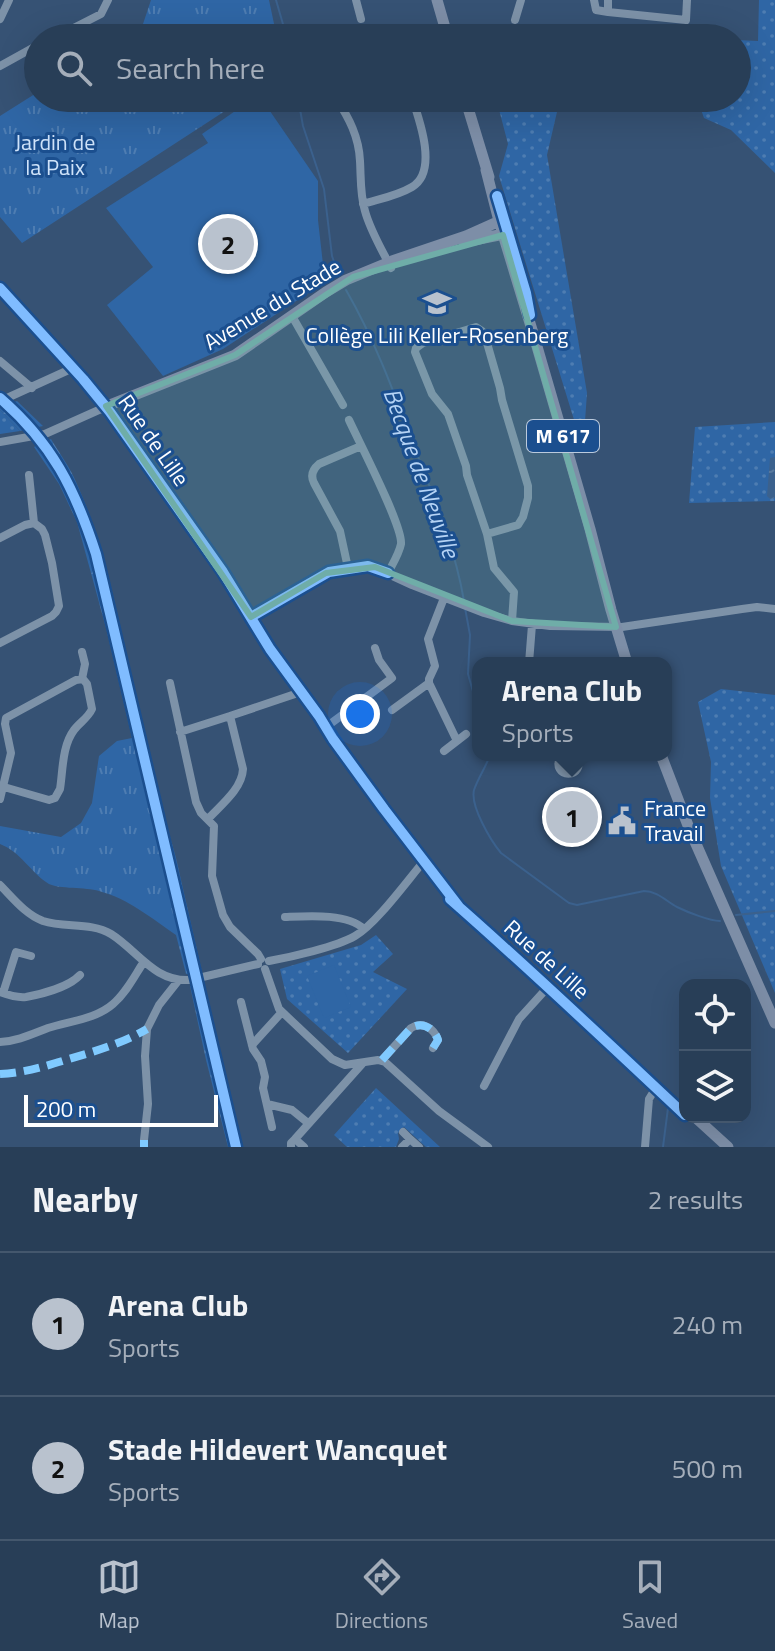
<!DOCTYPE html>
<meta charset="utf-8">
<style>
body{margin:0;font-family:"Titillium Web",sans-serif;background:#344961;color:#f1f3f6}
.controls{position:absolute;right:24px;bottom:24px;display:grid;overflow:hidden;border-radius:16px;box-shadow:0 8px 32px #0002}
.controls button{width:72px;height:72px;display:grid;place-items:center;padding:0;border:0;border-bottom:2px solid #44576d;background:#283e57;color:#f1f3f6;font:40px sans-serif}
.scale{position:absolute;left:24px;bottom:20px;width:194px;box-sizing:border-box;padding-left:8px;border:4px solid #fff;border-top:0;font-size:22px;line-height:28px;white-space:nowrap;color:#fff;-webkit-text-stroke:6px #1b4f8f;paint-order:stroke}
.you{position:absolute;left:360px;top:714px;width:28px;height:28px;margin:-20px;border:6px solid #fff;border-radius:50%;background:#1a73e8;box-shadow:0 0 0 12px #1a73e833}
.badge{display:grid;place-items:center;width:52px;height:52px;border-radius:50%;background:#b9c2ce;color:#111;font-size:26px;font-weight:700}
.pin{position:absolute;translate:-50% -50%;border:4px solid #fff;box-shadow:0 2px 8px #0006}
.popup{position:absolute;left:472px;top:657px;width:200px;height:104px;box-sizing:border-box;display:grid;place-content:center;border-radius:16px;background:#283e57;filter:drop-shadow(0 2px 6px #0005);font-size:26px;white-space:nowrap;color:#a5aeba}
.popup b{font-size:30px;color:#f1f3f6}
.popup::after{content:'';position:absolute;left:50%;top:100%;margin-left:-16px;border:16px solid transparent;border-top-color:#283e57}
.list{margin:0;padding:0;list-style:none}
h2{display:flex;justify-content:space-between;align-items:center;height:104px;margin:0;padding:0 32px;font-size:34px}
h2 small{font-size:26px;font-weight:400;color:#a5aeba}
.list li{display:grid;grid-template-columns:52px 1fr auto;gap:24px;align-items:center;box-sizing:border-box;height:144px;padding:0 32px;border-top:2px solid #44576d}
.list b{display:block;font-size:30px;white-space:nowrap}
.list p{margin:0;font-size:26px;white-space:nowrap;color:#a5aeba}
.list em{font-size:26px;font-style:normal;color:#a5aeba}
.icon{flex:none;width:44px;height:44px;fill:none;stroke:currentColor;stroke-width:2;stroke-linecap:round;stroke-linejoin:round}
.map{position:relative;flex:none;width:775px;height:1147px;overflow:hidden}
.search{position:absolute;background:#283e57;box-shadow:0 8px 32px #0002;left:24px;right:24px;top:24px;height:88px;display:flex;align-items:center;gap:20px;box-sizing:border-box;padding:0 28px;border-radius:44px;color:#a5aeba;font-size:30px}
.sheet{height:392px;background:#283e57}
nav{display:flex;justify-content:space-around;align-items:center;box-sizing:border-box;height:112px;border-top:2px solid #44576d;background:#283e57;font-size:22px;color:#a5aeba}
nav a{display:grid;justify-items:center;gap:4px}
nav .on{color:#b9c2ce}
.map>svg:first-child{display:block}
.grass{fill:url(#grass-dots)}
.forest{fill:url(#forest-firs)}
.park{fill:url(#park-tufts)}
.pitch{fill:#2f66a5}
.water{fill:url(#water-ripples)}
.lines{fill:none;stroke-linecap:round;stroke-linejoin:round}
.stream{stroke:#3b618d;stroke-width:2}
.minor{stroke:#7d92a8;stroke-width:8}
.major{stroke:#7d8ea7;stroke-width:11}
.quiet{stroke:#80caff;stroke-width:8;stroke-dasharray:16 8;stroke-linecap:butt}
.cycleway-casing{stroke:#1b4f8f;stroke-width:15}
.cycleway{stroke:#80bcff;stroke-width:10}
.marked{fill:#6fada8;fill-opacity:0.2;stroke:#6fada8;stroke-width:6;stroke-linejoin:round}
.labels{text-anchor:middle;stroke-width:6;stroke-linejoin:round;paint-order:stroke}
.shield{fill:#1b4f8f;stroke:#bbcadd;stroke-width:2}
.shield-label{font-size:20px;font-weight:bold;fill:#fff}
.park-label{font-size:22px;fill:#cfe3fa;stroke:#1b4f8f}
.street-label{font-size:22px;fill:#fff;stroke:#1b4f8f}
.poi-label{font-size:22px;fill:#fff;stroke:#1b4f8f}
.water-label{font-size:24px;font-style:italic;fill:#b5d3f5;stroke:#1b4f8f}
</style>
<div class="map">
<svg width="775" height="1147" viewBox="0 0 775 1147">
<defs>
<pattern id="grass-dots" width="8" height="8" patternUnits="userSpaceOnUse" patternTransform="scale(2)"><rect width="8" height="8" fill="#2f66a5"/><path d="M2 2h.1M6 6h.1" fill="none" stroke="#4e7db2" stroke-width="1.8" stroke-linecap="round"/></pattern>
<pattern id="forest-firs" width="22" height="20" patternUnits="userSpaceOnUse" patternTransform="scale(2)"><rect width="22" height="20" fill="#2f66a5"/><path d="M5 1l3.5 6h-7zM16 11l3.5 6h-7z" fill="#4e7db2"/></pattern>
<pattern id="park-tufts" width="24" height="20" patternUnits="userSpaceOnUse" patternTransform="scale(2)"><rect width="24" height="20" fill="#2f66a5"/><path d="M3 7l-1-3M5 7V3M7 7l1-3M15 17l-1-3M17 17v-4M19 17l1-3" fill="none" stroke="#4e7db2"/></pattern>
<pattern id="water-ripples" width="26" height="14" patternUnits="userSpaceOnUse" patternTransform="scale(2)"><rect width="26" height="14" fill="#3b618d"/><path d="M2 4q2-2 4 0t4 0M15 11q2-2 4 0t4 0" fill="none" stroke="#58799e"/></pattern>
</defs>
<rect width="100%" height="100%" fill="#365274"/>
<!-- grass -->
<path class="grass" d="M 759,0 L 775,0 L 775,173 L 731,130 L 704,118 L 697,98 L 737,98 L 737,40 L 758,41 Z
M 496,98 L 560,99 L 547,155 L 587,393 L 583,449 L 499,176 L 508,144 Z
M 0,410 L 20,431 L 0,434 Z
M 775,422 L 775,501 L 689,503 L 695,427 Z
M 120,625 L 142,736 L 176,858 L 202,972 L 186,974 L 176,935 L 176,909 L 132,738 L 106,628 Z
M 721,689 L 775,695 L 775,993 L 721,866 L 710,798 L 711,762 L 698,702 Z
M 376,935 L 393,954 L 373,972 L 407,989 L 348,1053 L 287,999 L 280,969 L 361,945 Z
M 203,983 L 241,1147 L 228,1147 L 206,1060 L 190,986 Z
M 376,1088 L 440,1147 L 426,1147 L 404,1127 L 398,1133 L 399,1139 L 396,1147 L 347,1147 L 334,1135 Z"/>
<!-- forest -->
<path class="forest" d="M 17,401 L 43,426 L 20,431 L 0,410 L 0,408 Z
M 51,439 C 59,453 70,467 76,482 C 97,528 109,576 120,625 L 106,628 L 77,522 L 59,484 L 34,447 Z"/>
<!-- park -->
<path class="park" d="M 151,0 L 269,0 L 277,38 L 136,38 L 143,24 Z
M 38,92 L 38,98 L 245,98 L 22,243 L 0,217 L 0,116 Z
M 132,738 L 176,909 L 176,935 C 151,918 129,899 99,891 C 86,887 59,889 49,884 C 31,873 21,852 0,844 L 0,826 L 61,837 L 81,823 L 92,803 L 99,756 L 117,741 Z"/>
<!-- pitch -->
<path class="pitch" d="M 254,98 L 261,98 L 318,181 L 318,220 L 325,282 L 223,349 L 163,376 L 107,305 L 153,267 L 106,208 L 208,143 L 202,134 Z
M 334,965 L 351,1007 L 324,1018 L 307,976 Z"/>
<!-- water -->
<path class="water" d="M 775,457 L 775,498 L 770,499 L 767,496 L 770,458 Z"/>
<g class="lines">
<!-- stream -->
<path class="stream" d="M 276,0 L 287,38
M 298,98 L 303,126 L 324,189 L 332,256 L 339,276
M 346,290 C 375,340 395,395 415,449 C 435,500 455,548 464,601
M 465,608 L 470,635 L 468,674 L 478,709
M 490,755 C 486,767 478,778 474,790 C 470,806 491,841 501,853 L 569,903 L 577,905 L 644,891 C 657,891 666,901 677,907 C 687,912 710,921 720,921
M 736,915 L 775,911
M 663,1147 L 668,1108"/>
<!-- minor -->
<path class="minor" d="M 356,0 L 361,19
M 594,0 L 596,10 L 608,12 L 608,0
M 608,12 L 686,20 L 687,0
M 0,19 L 9,0
M 515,20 L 521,0
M 54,38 L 101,14 L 108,0
M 0,66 L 38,45
M 336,98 C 349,118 359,137 360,161 C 361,178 360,195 365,211 C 370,230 382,250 391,268
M 363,204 C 379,199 397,196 412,187 C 438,172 420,121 412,98
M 292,316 L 343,405
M 0,361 L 32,388
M 7,398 L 73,368
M 349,420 C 359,442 403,526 401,544 C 399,554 392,565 388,573
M 0,442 L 45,434 L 101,409
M 29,475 L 34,523
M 487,534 L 518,525 L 523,517 L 528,498 L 528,486 L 502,400 L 500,388 L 485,336 L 482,331 L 476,327 L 423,343 L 416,348 L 415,352 L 432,394 L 448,414 L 466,466 L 467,475 L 487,534 L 494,568 L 514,592 L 512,621
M 0,538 L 25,525 L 34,523 L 42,529 L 45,535 L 52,563 L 59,606 L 56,612 L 52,616 L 0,643
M 348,568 L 340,531 L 314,483 C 310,475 313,469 319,464 L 361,446
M 251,617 L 326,573 L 339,569 L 373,567 L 412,585 L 484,613 L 512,621 L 550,626 L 622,627 L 742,609 L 757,607 L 775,609
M 82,652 L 85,664 L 82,679
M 529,663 L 532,625
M 170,683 L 196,802 L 201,813 L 214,826 L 212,876 L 223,915 L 230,927 L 258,954 L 261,959
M 429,683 L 457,741
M 392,710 L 429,683 L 429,679 L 435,666 L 428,639 L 444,598
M 326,727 L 392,678 L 379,660 L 375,648
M 180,732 L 230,716
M 444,751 L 466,734
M 561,755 C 548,780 589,780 576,755
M 0,799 L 11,753 L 5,724 L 6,718 L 76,680 L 83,679 L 87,684 L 92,709 C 88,718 80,722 74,730 C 62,746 63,770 60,789 L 55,798 L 49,800 L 4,787
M 208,819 C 221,805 242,789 243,769 L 230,716 L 301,692
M 0,885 C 13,898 25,914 43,921 C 65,928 91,922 111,934 C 138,951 154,982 190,980 L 258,964
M 285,917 C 308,916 347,913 364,929
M 269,961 C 291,957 336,947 355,936 C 376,924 407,881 424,861
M 265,969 L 279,1009 L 332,1059 L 345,1065 L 378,1060 L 385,1062 L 439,1111 L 488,1147
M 0,992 C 8,995 17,998 26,997 C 42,994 69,987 80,975
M 3,993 L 16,952 L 31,956
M 241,1002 L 253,1049 L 261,1061 L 265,1077 L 263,1088 L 272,1127
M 0,1042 C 18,1041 32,1034 48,1028 C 70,1021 96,1019 113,1004 C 126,993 134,977 143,963
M 252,1045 L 282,1012
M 382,1060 L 411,1028 C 422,1021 434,1028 438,1040 L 433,1048
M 484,1086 L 519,1019 L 548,987
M 267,1104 L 292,1110 L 308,1123
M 295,1139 L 362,1064
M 410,1139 L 419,1147
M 144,1140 L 148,1104 L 145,1056 L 147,1029 L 159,1005 L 178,981
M 291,1147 L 291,1143 L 295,1139 L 304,1147
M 402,1147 L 410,1139 L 403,1132
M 645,1147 L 649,1099 L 657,1086"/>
<!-- major -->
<path class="major" d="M 437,0 L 448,38
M 465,98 L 489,177
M 486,170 L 499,221 L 536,343 L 590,529 L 611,610 L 627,663
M 464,242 L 509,233
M 0,288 L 83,379 L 110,412 L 223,572 L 270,649 L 319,716 L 333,739 L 384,809 L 460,908
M 102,408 L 235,355 L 326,292 L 346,280 L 392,261 L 466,236 L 504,219
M 661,755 L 689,828 L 775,1023
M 457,904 C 534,973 609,1044 685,1115
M 695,1117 L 728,1147"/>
<!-- quiet -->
<path class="quiet" d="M 382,1060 L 411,1028 C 422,1021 434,1028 438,1040 L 433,1048
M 0,1074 C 24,1073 46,1066 69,1059 C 96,1051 123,1043 147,1029
M 144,1147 L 144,1140"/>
<defs>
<path id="cycleway" d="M 497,196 L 526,293 L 530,315
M 0,288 L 83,379 L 110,412 L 223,572 L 270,649 L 319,716 L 333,739 L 384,809 L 460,908
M 0,398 C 52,443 75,489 96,554 L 236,1147
M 251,617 L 329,572 L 368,566 L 388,573
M 450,899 C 530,969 607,1042 685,1115"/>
</defs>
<!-- cycleway casing -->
<use href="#cycleway" class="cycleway-casing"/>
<!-- cycleway -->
<use href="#cycleway" class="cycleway"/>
</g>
<!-- marked area -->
<path class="marked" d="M 503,235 L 616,627 L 512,621 L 375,567 L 326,573 L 251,617 L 106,406 L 235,355 L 353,277 Z"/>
<!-- icons -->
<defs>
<symbol id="school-bare" viewBox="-9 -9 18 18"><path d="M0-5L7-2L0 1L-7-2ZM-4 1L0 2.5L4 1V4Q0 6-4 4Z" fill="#b9c2ce" stroke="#1b4f8f" stroke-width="2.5" paint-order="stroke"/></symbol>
<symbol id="civic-bare" viewBox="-9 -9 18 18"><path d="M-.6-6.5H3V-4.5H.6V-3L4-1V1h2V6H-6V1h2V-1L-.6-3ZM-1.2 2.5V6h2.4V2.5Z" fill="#b9c2ce" stroke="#1b4f8f" stroke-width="2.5" paint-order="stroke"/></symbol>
</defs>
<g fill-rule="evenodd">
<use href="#school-bare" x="417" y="283" width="40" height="40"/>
<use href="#civic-bare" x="602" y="801" width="40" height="40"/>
</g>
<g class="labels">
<!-- shield labels -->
<rect class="shield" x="527" y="420" width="72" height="32" rx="6"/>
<g class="shield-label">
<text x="563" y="443">M 617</text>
</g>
<!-- park labels -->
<g class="park-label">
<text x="55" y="150">Jardin de<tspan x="55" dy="25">la Paix</tspan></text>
</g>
<!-- street labels -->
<g class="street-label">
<text transform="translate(272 304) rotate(-31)" y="8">Avenue du Stade</text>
<text transform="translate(154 440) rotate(55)" y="8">Rue de Lille</text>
<text transform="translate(547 959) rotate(42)" y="8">Rue de Lille</text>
</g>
<!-- poi labels -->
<g class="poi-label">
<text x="437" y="343">Collège Lili Keller-Rosenberg</text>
<text x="644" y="816" text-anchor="start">France<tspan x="644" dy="25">Travail</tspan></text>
</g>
<!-- water labels -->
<g class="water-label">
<text transform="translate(421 473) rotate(70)" y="8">Becque de Neuville</text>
</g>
</g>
</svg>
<div class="controls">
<button><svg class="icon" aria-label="locate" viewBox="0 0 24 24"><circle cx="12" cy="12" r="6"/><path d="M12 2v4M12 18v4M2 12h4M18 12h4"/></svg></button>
<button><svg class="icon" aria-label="layers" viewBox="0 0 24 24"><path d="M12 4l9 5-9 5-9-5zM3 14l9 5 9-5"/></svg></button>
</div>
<div class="scale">200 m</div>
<div class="you"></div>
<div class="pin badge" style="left:572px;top:817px">1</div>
<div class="popup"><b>Arena Club</b>Sports</div>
<div class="pin badge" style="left:228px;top:244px">2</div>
<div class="search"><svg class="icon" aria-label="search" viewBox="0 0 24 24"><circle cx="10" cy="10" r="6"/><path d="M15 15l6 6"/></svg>Search here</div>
</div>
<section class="sheet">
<h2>Nearby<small>2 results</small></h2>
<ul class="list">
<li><span class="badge">1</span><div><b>Arena Club</b><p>Sports</p></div><em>240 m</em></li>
<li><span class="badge">2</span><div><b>Stade Hildevert Wancquet</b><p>Sports</p></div><em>500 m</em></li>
</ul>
</section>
<nav>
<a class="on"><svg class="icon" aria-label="map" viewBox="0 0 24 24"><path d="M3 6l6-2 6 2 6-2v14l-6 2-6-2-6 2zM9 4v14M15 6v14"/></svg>Map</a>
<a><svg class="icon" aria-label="directions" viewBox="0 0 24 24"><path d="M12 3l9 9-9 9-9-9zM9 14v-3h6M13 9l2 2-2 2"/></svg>Directions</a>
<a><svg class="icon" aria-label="saved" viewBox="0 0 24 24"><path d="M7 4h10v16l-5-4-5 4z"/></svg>Saved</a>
</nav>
